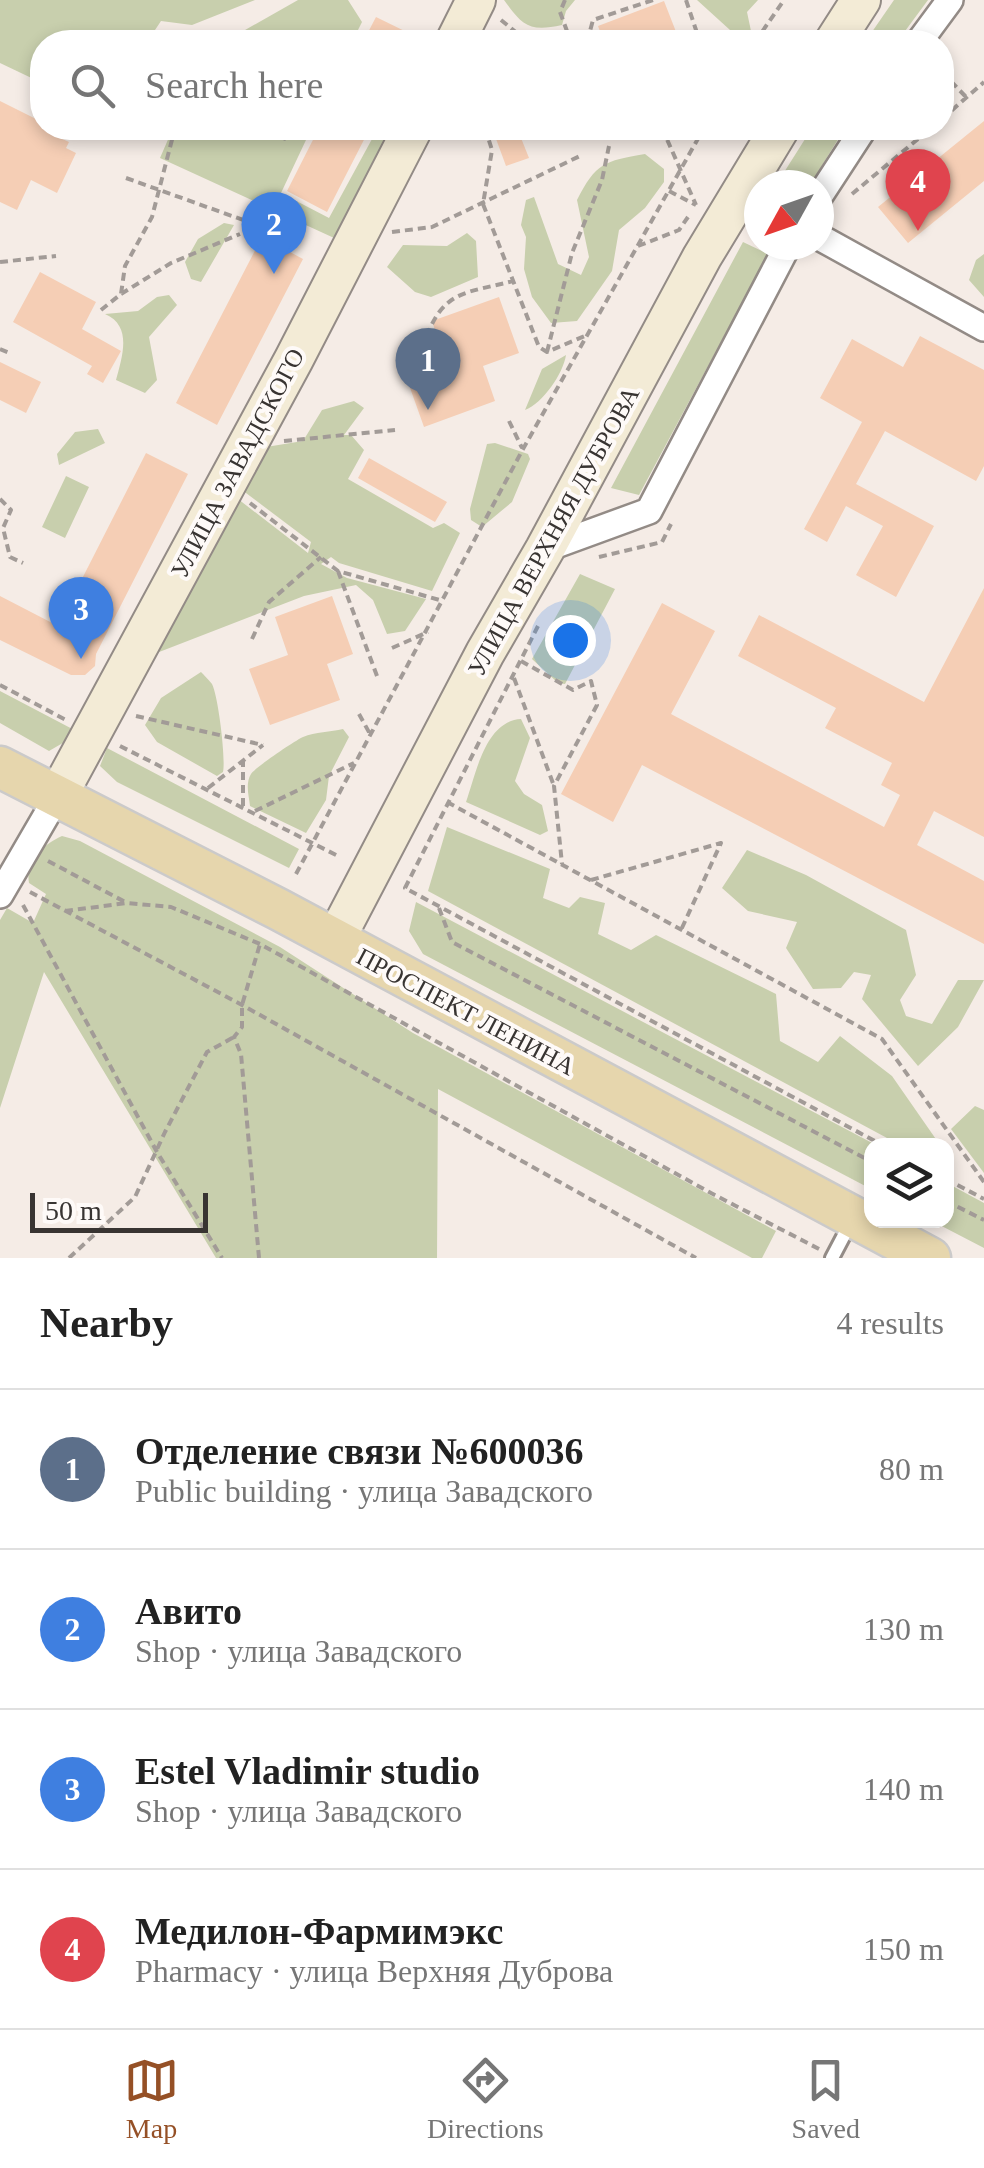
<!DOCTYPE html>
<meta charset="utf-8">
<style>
body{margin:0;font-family:Georgia,serif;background:#f6f6f6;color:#222}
.controls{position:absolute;right:30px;bottom:30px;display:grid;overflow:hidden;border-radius:20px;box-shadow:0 5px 15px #0003}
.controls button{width:90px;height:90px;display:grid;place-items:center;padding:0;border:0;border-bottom:2px solid #e0e0e0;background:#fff;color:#222;font:50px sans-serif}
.compass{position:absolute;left:744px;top:170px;width:90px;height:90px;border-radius:50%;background:#fff;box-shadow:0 5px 15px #0003;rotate:230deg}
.scale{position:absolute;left:30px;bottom:25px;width:178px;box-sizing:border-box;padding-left:10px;border:5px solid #383432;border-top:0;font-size:28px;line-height:35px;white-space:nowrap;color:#383432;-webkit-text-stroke:8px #fefaf8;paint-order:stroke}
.you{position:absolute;left:570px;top:640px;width:35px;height:35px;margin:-25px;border:8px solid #fff;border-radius:50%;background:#1a73e8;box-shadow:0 0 0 15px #1a73e833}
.badge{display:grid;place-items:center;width:65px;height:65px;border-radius:50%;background:#955026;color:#fff;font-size:32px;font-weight:700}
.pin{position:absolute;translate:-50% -82px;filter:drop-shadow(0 2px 5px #0008)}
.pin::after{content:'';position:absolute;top:52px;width:35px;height:30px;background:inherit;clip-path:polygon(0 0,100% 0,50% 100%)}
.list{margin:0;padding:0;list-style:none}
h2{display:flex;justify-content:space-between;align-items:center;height:130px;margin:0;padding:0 40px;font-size:42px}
h2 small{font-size:32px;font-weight:400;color:#767676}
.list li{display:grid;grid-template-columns:65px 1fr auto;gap:30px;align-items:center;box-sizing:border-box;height:160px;padding:0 40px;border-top:2px solid #e0e0e0}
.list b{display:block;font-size:38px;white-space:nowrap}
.list p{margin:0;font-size:32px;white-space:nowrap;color:#767676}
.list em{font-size:32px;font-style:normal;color:#767676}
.icon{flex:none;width:55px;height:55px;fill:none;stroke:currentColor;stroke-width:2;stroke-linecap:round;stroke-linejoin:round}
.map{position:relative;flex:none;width:984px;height:1258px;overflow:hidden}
.search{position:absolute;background:#fff;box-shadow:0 5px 15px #0003;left:30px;right:30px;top:30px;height:110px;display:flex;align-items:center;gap:25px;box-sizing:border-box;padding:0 35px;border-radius:40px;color:#767676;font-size:38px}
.sheet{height:770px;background:#fff}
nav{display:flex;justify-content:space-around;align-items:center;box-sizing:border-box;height:140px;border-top:2px solid #e0e0e0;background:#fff;font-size:28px;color:#767676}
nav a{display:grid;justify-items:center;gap:5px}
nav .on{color:#955026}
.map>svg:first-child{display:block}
.green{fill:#c8cfad}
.building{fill:#f5ceb5}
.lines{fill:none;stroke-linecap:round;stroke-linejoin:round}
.lane-casing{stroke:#938b86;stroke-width:18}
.street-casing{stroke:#938b86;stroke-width:30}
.secondary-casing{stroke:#938b86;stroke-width:42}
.primary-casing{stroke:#cbcaca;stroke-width:45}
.path{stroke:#a29b97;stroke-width:4;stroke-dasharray:8 5;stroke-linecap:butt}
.lane{stroke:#fff;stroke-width:12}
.street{stroke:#fff;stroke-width:25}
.secondary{stroke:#f3ebd6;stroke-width:38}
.primary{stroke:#e6d6ad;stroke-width:40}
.labels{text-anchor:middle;stroke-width:8;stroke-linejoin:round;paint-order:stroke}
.street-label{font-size:25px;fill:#383432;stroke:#fefaf8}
</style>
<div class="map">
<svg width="984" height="1258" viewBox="0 0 984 1258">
<rect width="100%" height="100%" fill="#f5ece6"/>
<!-- green -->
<path class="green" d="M 0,0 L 255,0 L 192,25 L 161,21 L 147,42 L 42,42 L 42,83 L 0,63 Z
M 298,0 L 348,0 L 362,22 L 352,42 L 224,42 Z
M 504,0 L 575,0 L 566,11 L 562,25 C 529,32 523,26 504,0 Z
M 697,0 L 758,0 L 747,12 L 751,31 L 738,42 L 728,42 L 726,39 L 730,30 Z
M 894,0 L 928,0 L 897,42 L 865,42 Z
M 173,128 L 299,128 L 296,136 L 306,140 L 281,193 L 329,218 L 378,128 L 405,128 L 345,243 L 160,158 Z
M 812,128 L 845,128 L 810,185 L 776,185 Z
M 645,154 L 664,169 L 664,182 L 645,208 L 619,230 L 612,271 L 577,321 L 551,323 L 532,297 L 524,269 L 526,237 L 521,225 L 526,200 L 534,197 L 558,264 L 581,275 L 589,257 L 577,200 C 596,163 604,161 645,154 Z
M 224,223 L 234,225 L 201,282 L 191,279 L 185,262 L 198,239 Z
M 467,233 L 476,241 L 478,277 L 431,297 L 415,292 L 387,267 L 403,245 L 447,246 Z
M 743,242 L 768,254 L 639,495 L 611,488 Z
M 984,254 L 984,297 L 969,280 L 976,260 Z
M 169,295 L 177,305 L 149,337 L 157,380 L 145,393 L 116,380 C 122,357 133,326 105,314 L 138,311 L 157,297 Z
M 566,355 C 563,374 543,403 525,410 L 542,369 Z
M 354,401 L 364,408 L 344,435 L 351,435 L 364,450 L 348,479 L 433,528 L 444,523 L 460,533 L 432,591 L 339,563 L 331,557 L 321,564 L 347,578 L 426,599 L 405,631 L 387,634 L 373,600 L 356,585 L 304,596 L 154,654 L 238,499 L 308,553 L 311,542 L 242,490 L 266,447 L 303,441 L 322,410 Z
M 98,429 L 105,443 L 59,465 L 57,454 L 75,432 Z
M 495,443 L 528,454 L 530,459 L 512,502 L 482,527 L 471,520 L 470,509 L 487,444 Z
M 66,476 L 89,487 L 65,538 L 42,527 Z
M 580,574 L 615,589 L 565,684 L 558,683 L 532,659 Z
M 201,672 C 203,674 210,681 212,684 C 218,695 226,759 223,772 L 217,776 L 157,742 L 145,725 L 161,698 Z
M 0,691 L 80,733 L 49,751 L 0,723 Z
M 521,719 L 530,738 L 515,781 L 524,794 L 542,805 L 548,831 L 540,835 L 466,802 C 476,774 485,721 521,719 Z
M 343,729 L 349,737 L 329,776 L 326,800 L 306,833 L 250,806 C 249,796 245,784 251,774 C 253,769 296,740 303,737 C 315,732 331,732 343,729 Z
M 107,748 L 299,849 L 289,868 L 117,782 L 100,766 Z
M 447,827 L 550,869 L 543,898 L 569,908 L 580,897 L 605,903 L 598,934 L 631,950 L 656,935 L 776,994 L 780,1041 L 818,1062 L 840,1036 L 892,1076 L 940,1145 L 900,1145 L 428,891 Z
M 62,836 L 80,841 L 280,947 L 413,1033 L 776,1231 L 762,1258 L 752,1258 L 438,1089 L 437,1258 L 216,1258 L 44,972 L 0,1108 L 0,920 L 7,908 L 33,923 L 46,894 L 29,883 C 25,860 43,845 62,836 Z
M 747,850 L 806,875 L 906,930 L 916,975 L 900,1000 L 906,1016 L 932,1024 L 958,980 L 984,980 L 958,1027 L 918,1066 L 862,999 L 871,975 L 854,972 L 841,988 L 813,989 L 786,948 L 797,922 L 748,911 L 722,888 Z
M 416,902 L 876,1145 L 872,1146 L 871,1189 L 423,954 L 409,931 Z
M 975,1106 L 984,1110 L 984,1173 L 951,1129 Z
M 947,1183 L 984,1203 L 984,1248 L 932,1221 L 946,1220 Z"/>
<!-- building -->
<path class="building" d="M 664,1 L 680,42 L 604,42 L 598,26 Z
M 376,17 L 427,42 L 363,42 Z
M 0,101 L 42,122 L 42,128 L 61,130 L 58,137 L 69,142 L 66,148 L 76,153 L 57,193 L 31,180 L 17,210 L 0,202 Z
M 984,121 L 984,181 L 908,243 L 878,207 Z
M 319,128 L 370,128 L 327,212 L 287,191 Z
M 492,128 L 517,128 L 529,158 L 506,166 Z
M 262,237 L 303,259 L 217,425 L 176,403 Z
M 40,272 L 96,302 L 82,329 L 121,351 L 103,383 L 87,374 L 92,366 L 13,322 Z
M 499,297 L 519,353 L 483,366 L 495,401 L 424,427 L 404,371 L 444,357 L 432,321 Z
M 920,336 L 984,370 L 984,466 L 976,481 L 885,431 L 856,484 L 934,526 L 896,597 L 856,575 L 883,526 L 846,506 L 827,542 L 804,529 L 862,422 L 820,398 L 852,339 L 903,367 Z
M 0,362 L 41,382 L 26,413 L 0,400 Z
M 146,453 L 188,474 L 96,654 L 95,666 L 85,675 L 71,675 L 0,640 L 0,596 L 58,626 Z
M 369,458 L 447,502 L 435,522 L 358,478 Z
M 984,588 L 984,837 L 934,811 L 917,845 L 984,881 L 984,944 L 642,765 L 613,822 L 561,794 L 662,603 L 715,631 L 671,714 L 884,827 L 900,795 L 881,785 L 892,763 L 825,728 L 836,708 L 738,656 L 759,615 L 924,702 Z
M 332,596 L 353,654 L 327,664 L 340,700 L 270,725 L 249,669 L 288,655 L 275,617 Z"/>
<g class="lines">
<defs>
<path id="lane" d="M 832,1258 L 852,1220"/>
<path id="street" d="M 919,42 L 950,0
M 819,197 L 864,128
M 819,237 L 984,328
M 545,549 L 649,511 L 788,245
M 0,895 L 57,797"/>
<path id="secondary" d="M 455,42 L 476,0
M 834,42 L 861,0
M 57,797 L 294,359 L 413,128
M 335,940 L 485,653 L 545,549 L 702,257 L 780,128"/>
<path id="primary" d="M 0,767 L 278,909 L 930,1258"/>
</defs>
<!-- lane casing -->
<use href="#lane" class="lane-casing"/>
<!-- street casing -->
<use href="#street" class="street-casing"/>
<!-- secondary casing -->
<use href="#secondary" class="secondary-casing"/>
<!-- primary casing -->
<use href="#primary" class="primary-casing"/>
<!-- path -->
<path class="path" d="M 565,0 L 560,12 L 571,42
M 686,0 L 700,42
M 501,20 L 528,42
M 587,42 L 593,20 L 653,0
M 755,42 L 784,0
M 942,72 L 967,98
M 942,119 L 984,82
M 485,128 L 492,150 L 483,204 L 539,347 L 547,352 L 587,335
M 662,128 L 696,205
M 259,129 L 286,139
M 126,178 L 246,221
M 669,191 L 696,205
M 852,194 L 931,128
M 392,232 L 432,227 L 582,155
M 638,246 L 679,230 L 688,217
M 0,262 L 56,256
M 121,294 L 171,263 L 240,234
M 101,310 L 121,294 L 125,266 L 152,217 L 175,128
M 427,336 C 444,289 469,293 513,281
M 0,349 L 12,354
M 547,352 L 572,253 L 602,180 L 609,146
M 509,421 L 522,448
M 284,441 L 395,430
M 0,499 L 11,510 L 3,528 L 10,557 L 23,563
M 250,503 L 338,571 L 443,601
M 599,557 L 662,542 L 671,524
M 338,571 L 377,676
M 538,626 L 405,888 L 884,1146
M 252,639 L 269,602 L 321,557
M 392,648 L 428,632
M 521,661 L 573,690 L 591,681 L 597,705 L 554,786 L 562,864
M 514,678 L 554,786
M 0,685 L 66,720
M 359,714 L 370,734
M 136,716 L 263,745
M 120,746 L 340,857
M 208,788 L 263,745
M 447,802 L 882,1039 L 984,1182
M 243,806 L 243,760
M 255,811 L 354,763
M 48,861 L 127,903
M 296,874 L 523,449 L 704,128
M 591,880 L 721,843 L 681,930
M 30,892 L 242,1005 L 696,1258
M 23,905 L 157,1152 L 222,1258
M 439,908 L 452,942 L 872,1162
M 65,911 L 127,903 L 171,907 L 260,944 L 711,1193 L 819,1249
M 946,1179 L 984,1199
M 946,1201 L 984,1220
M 69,1258 L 135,1197 L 165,1132 L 207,1052 L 234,1037
M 259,1258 L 241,1054 L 234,1037 L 242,1027 L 242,1005 L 260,944"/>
<!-- lane -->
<use href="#lane" class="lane"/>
<!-- street -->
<use href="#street" class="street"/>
<!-- secondary -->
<use href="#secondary" class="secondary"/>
<!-- primary -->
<use href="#primary" class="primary"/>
</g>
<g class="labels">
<!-- street labels -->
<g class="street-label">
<text transform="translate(237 463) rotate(-62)" y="9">УЛИЦА ЗАВАДСКОГО</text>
<text transform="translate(553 531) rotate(-61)" y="9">УЛИЦА ВЕРХНЯЯ ДУБРОВА</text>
<text transform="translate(466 1011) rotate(28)" y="9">ПРОСПЕКТ ЛЕНИНА</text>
</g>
</g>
</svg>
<div class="controls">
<button><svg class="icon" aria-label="layers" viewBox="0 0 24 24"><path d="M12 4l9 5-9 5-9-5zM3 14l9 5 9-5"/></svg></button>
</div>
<svg class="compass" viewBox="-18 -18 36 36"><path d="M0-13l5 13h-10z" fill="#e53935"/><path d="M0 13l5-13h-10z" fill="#767676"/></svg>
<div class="scale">50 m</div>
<div class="you"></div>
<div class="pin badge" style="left:428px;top:410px;background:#5c6f8a">1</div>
<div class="pin badge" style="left:274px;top:274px;background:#3f7fe0">2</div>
<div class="pin badge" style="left:81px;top:659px;background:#3f7fe0">3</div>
<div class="pin badge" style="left:918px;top:231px;background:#e0444e">4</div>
<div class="search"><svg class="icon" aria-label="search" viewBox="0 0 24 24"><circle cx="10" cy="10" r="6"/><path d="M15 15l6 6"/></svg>Search here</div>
</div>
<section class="sheet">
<h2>Nearby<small>4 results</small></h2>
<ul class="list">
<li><span class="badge" style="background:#5c6f8a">1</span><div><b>Отделение связи №600036</b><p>Public building · улица Завадского</p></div><em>80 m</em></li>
<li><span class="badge" style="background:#3f7fe0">2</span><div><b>Авито</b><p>Shop · улица Завадского</p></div><em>130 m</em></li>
<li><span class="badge" style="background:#3f7fe0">3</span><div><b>Estel Vladimir studio</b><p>Shop · улица Завадского</p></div><em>140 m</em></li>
<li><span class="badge" style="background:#e0444e">4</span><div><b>Медилон-Фармимэкс</b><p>Pharmacy · улица Верхняя Дуброва</p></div><em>150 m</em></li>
</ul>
</section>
<nav>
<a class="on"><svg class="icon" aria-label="map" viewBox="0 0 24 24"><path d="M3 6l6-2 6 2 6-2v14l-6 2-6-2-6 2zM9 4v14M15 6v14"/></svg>Map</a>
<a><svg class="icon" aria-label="directions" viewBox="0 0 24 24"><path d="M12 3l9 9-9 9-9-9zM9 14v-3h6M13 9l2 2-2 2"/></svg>Directions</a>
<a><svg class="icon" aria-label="saved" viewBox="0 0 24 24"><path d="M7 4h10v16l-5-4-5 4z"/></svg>Saved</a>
</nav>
